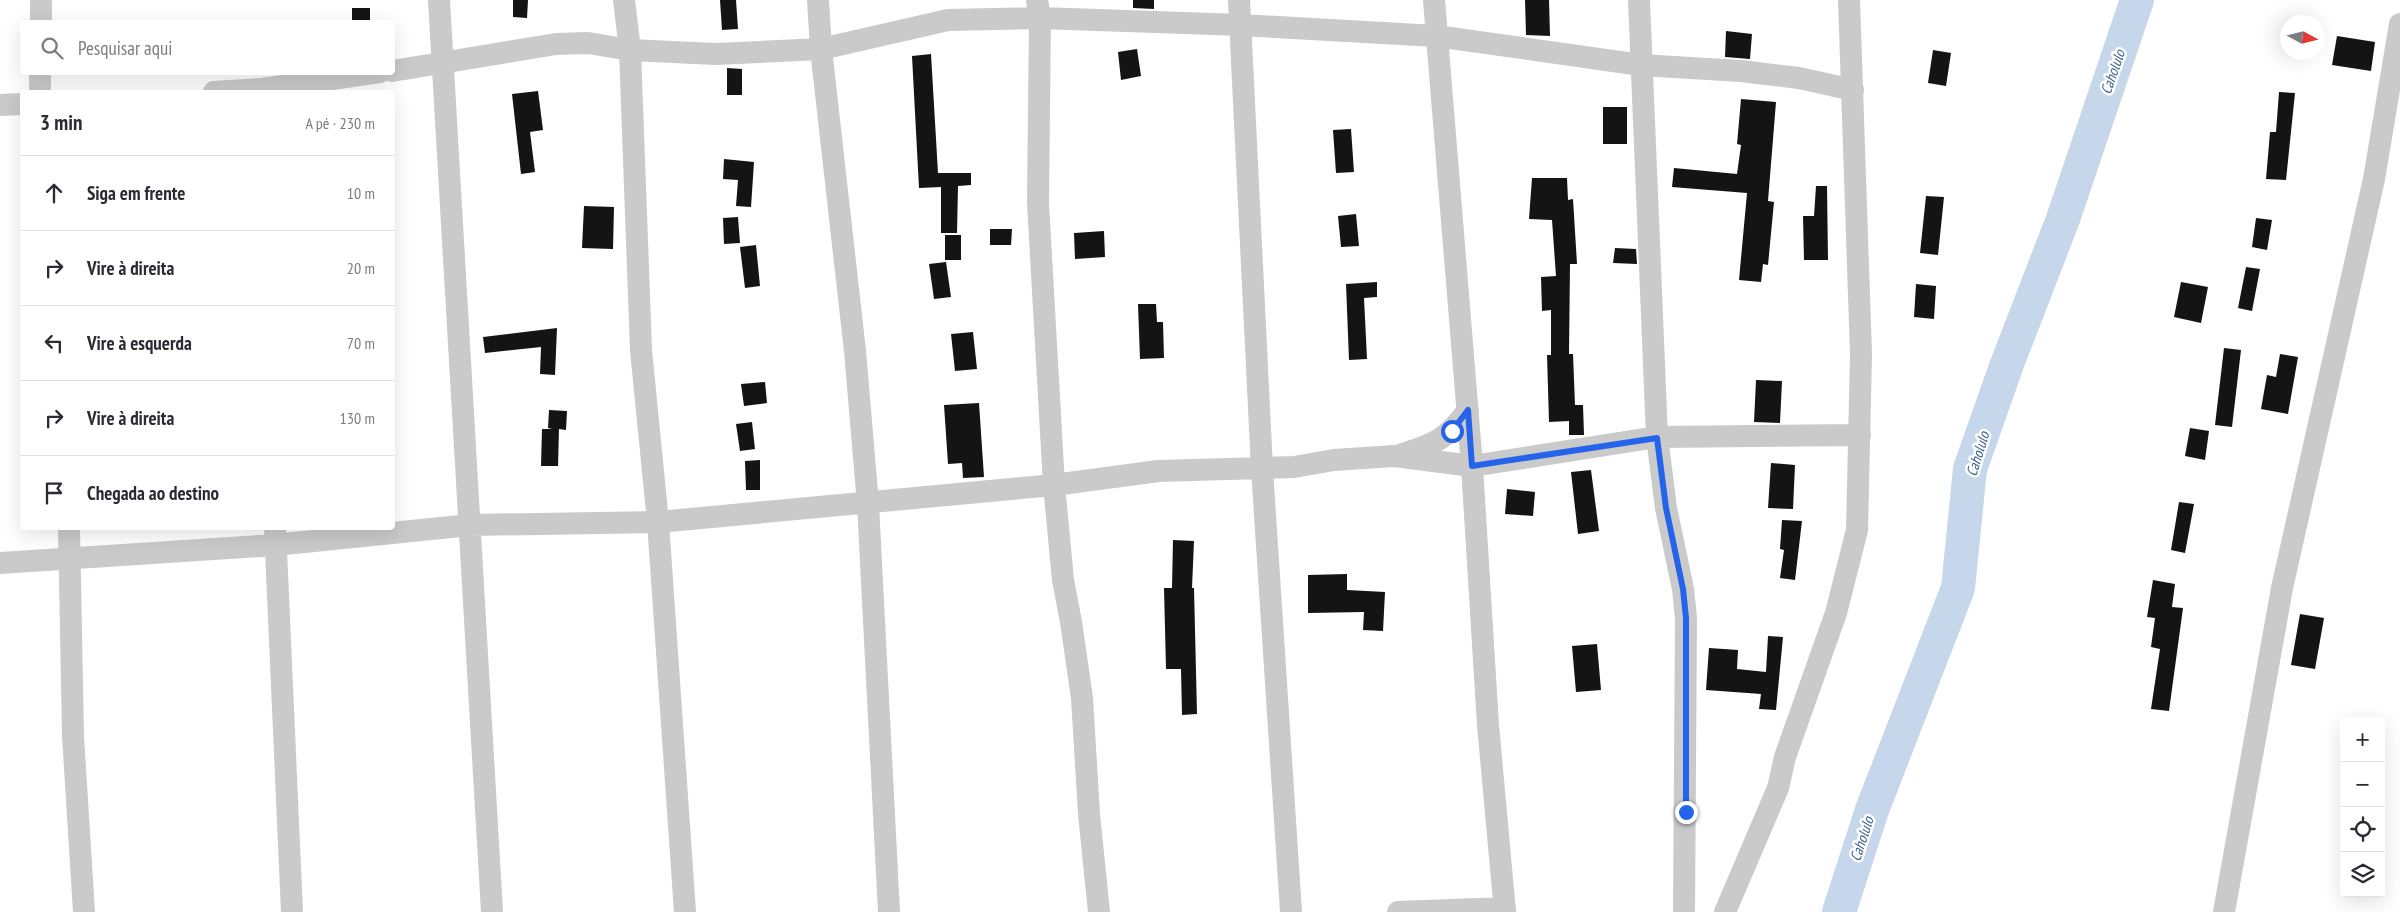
<!DOCTYPE html>
<html lang="pt">
<meta charset="utf-8">
<style>
body{margin:0;font-family:"PT Sans Narrow",sans-serif;background:#f2f2f3;color:#2b2b33}
.controls{position:absolute;right:15px;bottom:15px;display:grid;overflow:hidden;border-radius:5px;box-shadow:0 5px 20px #0002}
.controls button{width:45px;height:45px;display:grid;place-items:center;padding:0;border:0;border-bottom:1px solid #e1e1e2;background:#fff;color:#2b2b33;font:25px sans-serif}
.compass{position:absolute;left:2280px;top:15px;width:45px;height:45px;border-radius:50%;background:#fff;box-shadow:0 5px 20px #0002;rotate:97deg}
.stop{position:absolute;width:15px;height:15px;margin:-11px;border:4px solid #2563eb;border-radius:50%;background:#fff}
.stop.end{background:#2563eb;border-color:#fff;box-shadow:0 1px 5px #0008}
.list{margin:0;padding:0;list-style:none}
h2{display:flex;justify-content:space-between;align-items:center;height:65px;margin:0;padding:0 20px;font-size:21px}
h2 small{font-size:16px;font-weight:400;color:#7c7c81}
.list li{display:grid;grid-template-columns:32px 1fr auto;gap:15px;align-items:center;box-sizing:border-box;height:75px;padding:0 20px;border-top:1px solid #e1e1e2}
.list b{display:block;font-size:19px;white-space:nowrap}
.list em{font-size:16px;font-style:normal;color:#7c7c81}
.icon{flex:none;width:28px;height:28px;fill:none;stroke:currentColor;stroke-width:2;stroke-linecap:round;stroke-linejoin:round}
.map{position:relative;flex:none;width:2400px;height:912px;overflow:hidden}
.search{position:absolute;background:#fff;box-shadow:0 5px 20px #0002;left:20px;top:20px;width:375px;height:55px;display:flex;align-items:center;gap:12px;box-sizing:border-box;padding:0 18px;border-radius:5px;color:#7c7c81;font-size:19px}
.panel{position:absolute;background:#fff;box-shadow:0 5px 20px #0002;left:20px;top:90px;width:375px;height:440px;border-radius:5px}
.map>svg:first-child{display:block}
.lines{fill:none;stroke-linecap:round;stroke-linejoin:round}
.river{stroke:#c7d7eb;stroke-width:34}
.building{fill:#141414}
.minor{stroke:#cacaca;stroke-width:22}
.route{stroke:#2563eb;stroke-width:6}
.labels{text-anchor:middle;stroke-width:5;stroke-linejoin:round;paint-order:stroke}
.water-label{font-size:15px;font-style:italic;fill:#3b6190;stroke:#fff}
</style>
<div class="map">
<svg width="2400" height="912" viewBox="0 0 2400 912">
<rect width="100%" height="100%" fill="#fff"/>
<g class="lines">
<!-- river -->
<path class="river" d="M 1839,912 L 1872,810 L 1958,588 L 1970,469 L 2007,364 L 2063,219 L 2137,0"/>
</g>
<!-- building -->
<path class="building" d="M 513,0 L 528,0 L 527,18 L 513,17 Z
M 720,0 L 736,0 L 738,29 L 722,30 Z
M 1133,0 L 1154,0 L 1154,9 L 1133,8 Z
M 1525,0 L 1549,0 L 1550,36 L 1526,35 Z
M 352,8 L 370,8 L 370,22 L 352,22 Z
M 1726,31 L 1752,34 L 1750,59 L 1725,57 Z
M 2337,36 L 2375,42 L 2371,71 L 2332,65 Z
M 1137,49 L 1141,76 L 1121,80 L 1118,52 Z
M 1933,50 L 1951,53 L 1946,86 L 1928,83 Z
M 931,54 L 938,173 L 971,173 L 971,185 L 958,186 L 957,233 L 941,233 L 941,187 L 919,188 L 912,56 Z
M 727,68 L 742,69 L 742,95 L 727,95 Z
M 538,91 L 543,130 L 530,132 L 535,172 L 521,174 L 512,94 Z
M 2279,92 L 2295,93 L 2286,180 L 2266,179 L 2270,132 L 2276,132 Z
M 1741,99 L 1776,102 L 1768,201 L 1774,202 L 1768,265 L 1763,264 L 1761,282 L 1739,280 L 1747,193 L 1672,187 L 1674,168 L 1737,174 L 1741,145 L 1737,144 Z
M 1603,107 L 1627,107 L 1627,144 L 1603,144 Z
M 1351,129 L 1354,172 L 1336,173 L 1333,130 Z
M 724,159 L 754,162 L 751,207 L 736,206 L 738,180 L 723,179 Z
M 1532,178 L 1567,178 L 1568,200 L 1573,199 L 1577,264 L 1570,264 L 1569,354 L 1573,354 L 1575,405 L 1583,405 L 1584,435 L 1569,435 L 1569,421 L 1549,422 L 1547,355 L 1551,355 L 1551,310 L 1542,311 L 1541,277 L 1556,276 L 1552,220 L 1529,219 Z
M 1816,186 L 1827,186 L 1828,260 L 1804,260 L 1803,216 L 1814,216 Z
M 1926,196 L 1944,197 L 1938,255 L 1920,253 Z
M 584,206 L 614,207 L 613,249 L 582,248 Z
M 1356,214 L 1359,246 L 1341,247 L 1338,216 Z
M 738,217 L 740,243 L 724,244 L 723,218 Z
M 2256,218 L 2272,220 L 2267,250 L 2252,247 Z
M 990,229 L 1012,229 L 1011,245 L 990,245 Z
M 1104,231 L 1105,257 L 1075,259 L 1074,233 Z
M 945,235 L 961,235 L 961,260 L 945,260 Z
M 756,245 L 760,286 L 745,288 L 740,247 Z
M 1615,248 L 1636,249 L 1637,264 L 1613,263 Z
M 946,262 L 951,297 L 934,299 L 929,264 Z
M 2246,267 L 2260,269 L 2252,311 L 2238,308 Z
M 1377,282 L 1377,297 L 1364,298 L 1367,359 L 1349,360 L 1346,284 Z
M 2181,282 L 2208,287 L 2201,323 L 2174,317 Z
M 1916,284 L 1936,286 L 1934,319 L 1914,317 Z
M 1138,304 L 1156,304 L 1157,322 L 1163,322 L 1164,358 L 1140,359 Z
M 557,328 L 555,375 L 540,374 L 541,347 L 485,353 L 483,337 Z
M 973,332 L 977,369 L 955,371 L 951,334 Z
M 2224,348 L 2241,350 L 2232,427 L 2215,425 Z
M 2280,354 L 2298,357 L 2288,414 L 2261,409 L 2267,375 L 2276,377 Z
M 1756,380 L 1782,381 L 1780,423 L 1754,422 Z
M 765,382 L 767,403 L 744,406 L 741,384 Z
M 979,403 L 984,477 L 963,478 L 962,463 L 948,464 L 944,405 Z
M 549,410 L 567,411 L 566,430 L 559,429 L 558,466 L 541,466 L 542,429 L 552,429 L 548,428 Z
M 752,422 L 755,449 L 740,451 L 736,424 Z
M 2190,428 L 2209,431 L 2205,460 L 2185,456 Z
M 760,460 L 760,490 L 746,490 L 745,461 Z
M 1771,463 L 1795,465 L 1793,509 L 1768,508 Z
M 1591,470 L 1599,531 L 1578,534 L 1571,472 Z
M 1507,489 L 1535,492 L 1533,516 L 1505,514 Z
M 2179,502 L 2194,504 L 2185,553 L 2171,550 Z
M 1782,520 L 1802,521 L 1795,580 L 1780,578 L 1784,550 L 1780,549 Z
M 1173,540 L 1194,541 L 1192,588 L 1194,588 L 1197,714 L 1182,715 L 1181,669 L 1166,669 L 1164,588 L 1172,588 Z
M 1347,574 L 1347,590 L 1385,592 L 1383,631 L 1363,630 L 1364,612 L 1308,613 L 1308,575 Z
M 2153,580 L 2175,584 L 2172,607 L 2183,608 L 2169,711 L 2151,709 L 2160,649 L 2151,647 L 2155,618 L 2147,617 Z
M 2300,614 L 2324,618 L 2315,669 L 2291,665 Z
M 1768,636 L 1783,637 L 1776,710 L 1759,709 L 1761,694 L 1706,690 L 1709,648 L 1738,650 L 1737,669 L 1766,672 Z
M 1597,644 L 1601,690 L 1576,692 L 1572,646 Z"/>
<g class="lines">
<!-- minor -->
<path class="minor" d="M 439,0 L 492,912
M 624,0 L 630,50 L 641,350 L 658,522 L 685,912
M 818,0 L 821,49 L 855,351 L 868,504 L 889,912
M 1037,0 L 1040,18 L 1241,25 L 1436,36 L 1641,65 L 1741,71 L 1799,78 L 1853,90
M 1239,0 L 1262,469 L 1291,912
M 1434,0 L 1472,466 L 1488,725 L 1505,912
M 1639,0 L 1657,437 L 1666,508 L 1683,589 L 1686,618 L 1684,912
M 41,22 L 41,0
M 392,71 L 556,44 L 588,43 L 630,50 L 716,54 L 821,49 L 948,20 L 1040,18 L 1038,203 L 1054,485 L 1063,580 L 1071,622 L 1082,698 L 1089,814 L 1099,912
M 40,92 L 40,72
M 214,92 L 262,89 L 380,72
M 0,105 L 22,104
M 1402,454 C 1434,445 1448,438 1468,410
M 69,528 L 73,736 L 84,912
M 275,528 L 292,912
M 0,563 L 275,545 L 470,525 L 658,522 L 1054,485 L 1158,471 L 1294,467 L 1334,460 L 1394,456 L 1472,466 L 1657,437 L 1860,435
M 1398,912 L 1505,908
M 1725,912 L 1778,788 L 1785,757 L 1836,613 L 1857,530 L 1861,354 L 1849,0
M 2224,912 L 2282,588 L 2374,179 L 2400,24"/>
</g>
<g class="lines">
<!-- route -->
<path class="route" d="M 1452,431 L 1468,410 L 1472,466 L 1657,438 L 1666,508 L 1683,589 L 1686,618 L 1686,812"/>
</g>
<g class="labels">
<!-- water labels -->
<g class="water-label">
<text transform="translate(2113 72) rotate(-71)" y="5">Caholulo</text>
<text transform="translate(1978 454) rotate(-73)" y="5">Caholulo</text>
<text transform="translate(1862 839) rotate(-72)" y="5">Caholulo</text>
</g>
</g>
</svg>
<div class="controls">
<button>+</button>
<button>−</button>
<button><svg class="icon" aria-label="locate" viewBox="0 0 24 24"><circle cx="12" cy="12" r="6"/><path d="M12 2v4M12 18v4M2 12h4M18 12h4"/></svg></button>
<button><svg class="icon" aria-label="layers" viewBox="0 0 24 24"><path d="M12 4l9 5-9 5-9-5zM3 14l9 5 9-5"/></svg></button>
</div>
<svg class="compass" viewBox="-18 -18 36 36"><path d="M0-13l5 13h-10z" fill="#e53935"/><path d="M0 13l5-13h-10z" fill="#7c7c81"/></svg>
<div class="stop" style="left:1452px;top:431px"></div>
<div class="stop end" style="left:1686px;top:812px"></div>
<div class="search"><svg class="icon" aria-label="search" viewBox="0 0 24 24"><circle cx="10" cy="10" r="6"/><path d="M15 15l6 6"/></svg>Pesquisar aqui</div>
<section class="panel">
<h2>3 min<small>A pé · 230 m</small></h2>
<ul class="list">
<li><svg class="icon" aria-label="ahead" viewBox="0 0 24 24"><path d="M12 20V5M6 11l6-6 6 6"/></svg><div><b>Siga em frente</b></div><em>10 m</em></li>
<li><svg class="icon" aria-label="right" viewBox="0 0 24 24"><path d="M7 20v-9h11M14 6l5 5-5 5"/></svg><div><b>Vire à direita</b></div><em>20 m</em></li>
<li><svg class="icon" aria-label="left" viewBox="0 0 24 24"><path d="M17 20v-9H6M10 6l-5 5 5 5"/></svg><div><b>Vire à esquerda</b></div><em>70 m</em></li>
<li><svg class="icon" aria-label="right" viewBox="0 0 24 24"><path d="M7 20v-9h11M14 6l5 5-5 5"/></svg><div><b>Vire à direita</b></div><em>130 m</em></li>
<li><svg class="icon" aria-label="arrive" viewBox="0 0 24 24"><path d="M6 21V4h12l-3 4 3 4H6"/></svg><div><b>Chegada ao destino</b></div></li>
</ul>
</section>
</div>
